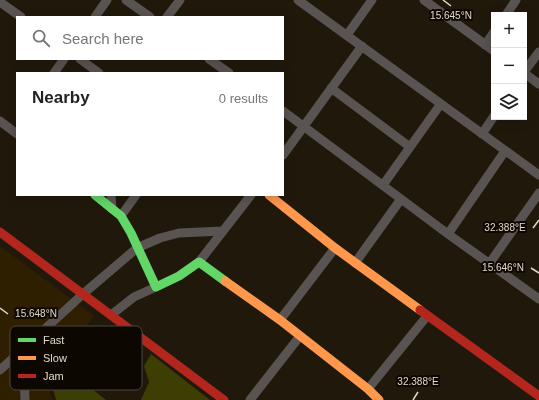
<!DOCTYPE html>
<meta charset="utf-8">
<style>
body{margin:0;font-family:Helvetica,sans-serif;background:#f6f6f6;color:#222}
.controls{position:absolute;right:12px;top:12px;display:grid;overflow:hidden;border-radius:0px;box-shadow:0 2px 10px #0003}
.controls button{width:36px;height:36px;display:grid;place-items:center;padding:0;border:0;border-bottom:1px solid #e0e0e0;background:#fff;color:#222;font:20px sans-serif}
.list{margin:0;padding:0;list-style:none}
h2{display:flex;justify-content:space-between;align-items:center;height:52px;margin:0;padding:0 16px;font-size:17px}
h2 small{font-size:13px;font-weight:400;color:#767676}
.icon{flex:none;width:22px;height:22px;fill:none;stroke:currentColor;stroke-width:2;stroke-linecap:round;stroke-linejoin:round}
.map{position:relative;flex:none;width:539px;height:400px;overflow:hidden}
.search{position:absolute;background:#fff;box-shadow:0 2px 10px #0003;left:16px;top:16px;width:268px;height:44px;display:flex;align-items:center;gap:10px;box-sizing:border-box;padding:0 14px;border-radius:0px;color:#767676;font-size:15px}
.panel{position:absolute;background:#fff;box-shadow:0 2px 10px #0003;left:16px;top:72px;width:268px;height:124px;border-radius:0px}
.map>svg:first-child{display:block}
.built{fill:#2f1f01}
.green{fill:#3c3e03}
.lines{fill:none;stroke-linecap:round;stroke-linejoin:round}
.street{stroke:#595451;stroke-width:9}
.fast{stroke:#63d668;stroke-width:9}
.slow{stroke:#ff974d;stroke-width:9}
.jam{stroke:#b3261e;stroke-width:9}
.ticks{fill:none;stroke:#e0d7c7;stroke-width:1.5}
.key{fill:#0d0701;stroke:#4c453c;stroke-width:1}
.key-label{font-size:11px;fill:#e0d7c7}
.ticks-label{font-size:10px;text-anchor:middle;fill:#e0d7c7;stroke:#0d0701;stroke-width:4;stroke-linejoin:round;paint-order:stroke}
</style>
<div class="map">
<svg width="539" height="400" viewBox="0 0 539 400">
<rect width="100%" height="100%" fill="#20190b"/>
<!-- built -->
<path class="built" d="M 0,246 L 94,316 L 46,378 L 52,400 L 0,400 Z"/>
<!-- green -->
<path class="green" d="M 151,354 L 210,400 L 211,400 L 141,400 L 149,382 L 144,366 Z
M 64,367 L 106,400 L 56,400 L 51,380 Z"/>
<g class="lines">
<!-- street -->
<path class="street" d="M 126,0 L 150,17
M 298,0 L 539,175
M 424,0 L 494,51
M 0,2 L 21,17
M 506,15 L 516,0
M 95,17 L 107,0
M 167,17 L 180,0
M 347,35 L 372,0
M 485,45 L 494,32
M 80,59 L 99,73
M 209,59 L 229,73
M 524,72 L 539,52
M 54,73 L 64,59
M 524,73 L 539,84
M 331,88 L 410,147
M 283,111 L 448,234 L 539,299
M 0,121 L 17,134
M 482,134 L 494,116
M 283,155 L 362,46
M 383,185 L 440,105
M 111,195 L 112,209
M 121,216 L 136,195
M 448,234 L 505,151
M 199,262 L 251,195
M 355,263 L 401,199
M 489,264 L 539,193
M 111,315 L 134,297 L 156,287
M 280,320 L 335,248
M 23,347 L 25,400
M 0,370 L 83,294 L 137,248 L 160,238 L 179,233 L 223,231
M 368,389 L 427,316
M 250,400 L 300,336"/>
<!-- fast -->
<path class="fast" d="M 95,195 L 121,216 L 131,233 L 156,287 L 179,276 L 199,262 L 225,281"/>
<!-- slow -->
<path class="slow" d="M 269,195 L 335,248 L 420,310
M 225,281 L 280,320 L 368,389 L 379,400"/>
<!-- jam -->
<path class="jam" d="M 0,232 L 224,400
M 420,310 L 539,396"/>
</g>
<!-- ticks -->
<path class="ticks" d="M 443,0 L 451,6M 533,228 L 539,220M 531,268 L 539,273M 0,308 L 8,314M 413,400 L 418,392"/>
<!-- legend -->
<rect x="10" y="326" width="132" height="64" rx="6" class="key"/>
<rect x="18" y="338" width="18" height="4" fill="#63d668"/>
<rect x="18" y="356" width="18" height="4" fill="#ff974d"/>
<rect x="18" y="374" width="18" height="4" fill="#b3261e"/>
<g class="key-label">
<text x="43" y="344">Fast</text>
<text x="43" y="362">Slow</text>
<text x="43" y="380">Jam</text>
</g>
<g class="ticks-label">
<text x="451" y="19">15.645°N</text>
<text x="505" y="231">32.388°E</text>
<text x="503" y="271">15.646°N</text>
<text x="36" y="317">15.648°N</text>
<text x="418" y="385">32.388°E</text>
</g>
</svg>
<div class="controls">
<button>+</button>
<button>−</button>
<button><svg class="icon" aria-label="layers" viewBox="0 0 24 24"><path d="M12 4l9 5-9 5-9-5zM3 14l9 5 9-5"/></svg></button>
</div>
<div class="search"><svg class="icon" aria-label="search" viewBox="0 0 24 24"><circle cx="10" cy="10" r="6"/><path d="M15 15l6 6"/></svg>Search here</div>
<section class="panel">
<h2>Nearby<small>0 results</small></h2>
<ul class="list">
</ul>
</section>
</div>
